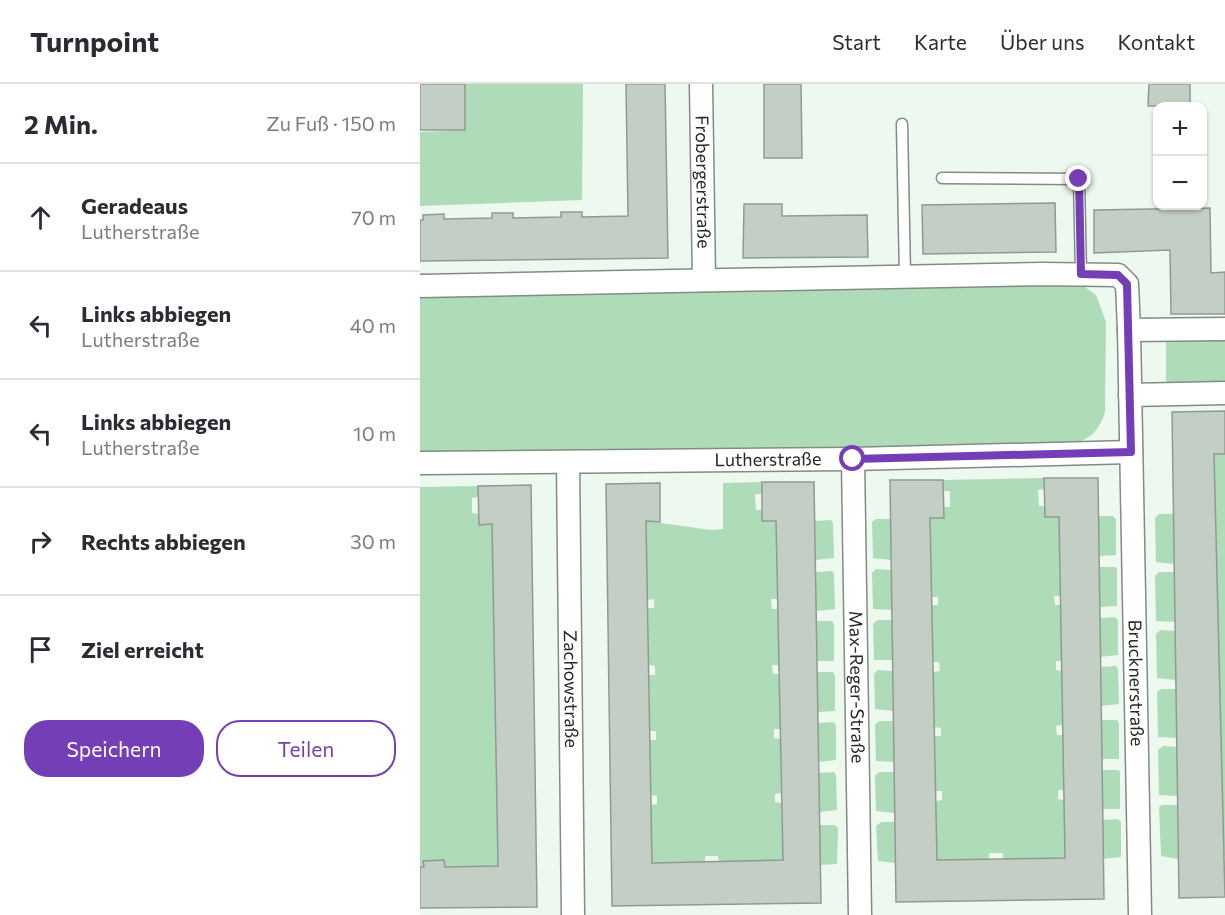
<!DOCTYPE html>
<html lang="de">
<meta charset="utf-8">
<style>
body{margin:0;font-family:Commissioner,sans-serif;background:#f2f2f3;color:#2b2b33}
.controls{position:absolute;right:18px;top:18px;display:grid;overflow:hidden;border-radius:12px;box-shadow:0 2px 4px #0004}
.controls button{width:54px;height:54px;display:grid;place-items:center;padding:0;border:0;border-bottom:2px solid #e1e1e2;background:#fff;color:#2b2b33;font:30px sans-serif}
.stop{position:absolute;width:18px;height:18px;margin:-14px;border:4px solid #743fb6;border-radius:50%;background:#fff}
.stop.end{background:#743fb6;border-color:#fff;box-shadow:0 2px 6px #0008}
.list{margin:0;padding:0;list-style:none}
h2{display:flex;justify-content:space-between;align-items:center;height:78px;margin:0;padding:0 24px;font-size:26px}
h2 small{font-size:20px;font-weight:400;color:#7c7c81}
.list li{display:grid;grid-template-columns:39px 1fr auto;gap:18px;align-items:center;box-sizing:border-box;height:108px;padding:0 24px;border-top:2px solid #e1e1e2}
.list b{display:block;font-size:22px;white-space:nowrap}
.list p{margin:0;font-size:20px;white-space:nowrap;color:#7c7c81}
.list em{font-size:20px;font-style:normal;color:#7c7c81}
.actions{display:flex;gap:12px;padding:18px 24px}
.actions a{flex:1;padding:14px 0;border:2px solid #743fb6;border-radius:24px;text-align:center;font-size:21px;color:#743fb6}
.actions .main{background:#743fb6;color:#fff}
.icon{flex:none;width:33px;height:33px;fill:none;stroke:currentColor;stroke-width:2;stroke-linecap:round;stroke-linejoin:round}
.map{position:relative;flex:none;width:805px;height:831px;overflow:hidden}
header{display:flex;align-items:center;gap:36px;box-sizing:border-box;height:84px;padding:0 30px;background:#fff;border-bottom:2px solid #e1e1e2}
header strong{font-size:28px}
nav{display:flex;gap:33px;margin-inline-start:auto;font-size:21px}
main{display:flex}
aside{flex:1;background:#fff}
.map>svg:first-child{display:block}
.green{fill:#afdcb8}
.building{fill:#c3cec5;stroke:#909a92;stroke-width:1.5}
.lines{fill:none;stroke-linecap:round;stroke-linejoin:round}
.lane-casing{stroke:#828c83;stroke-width:13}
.street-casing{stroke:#828c83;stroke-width:25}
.lane{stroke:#fff;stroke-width:10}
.street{stroke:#fff;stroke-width:22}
.route{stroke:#743fb6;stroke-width:8}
.labels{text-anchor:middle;stroke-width:6;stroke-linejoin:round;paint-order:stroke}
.street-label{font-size:18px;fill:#242925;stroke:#fff}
</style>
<header>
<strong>Turnpoint</strong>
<nav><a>Start</a><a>Karte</a><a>Über uns</a><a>Kontakt</a></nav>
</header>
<main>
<aside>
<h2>2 Min.<small>Zu Fuß · 150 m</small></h2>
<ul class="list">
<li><svg class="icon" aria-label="ahead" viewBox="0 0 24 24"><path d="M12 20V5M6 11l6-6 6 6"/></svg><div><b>Geradeaus</b><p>Lutherstraße</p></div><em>70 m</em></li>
<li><svg class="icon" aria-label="left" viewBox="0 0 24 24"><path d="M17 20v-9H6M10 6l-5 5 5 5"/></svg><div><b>Links abbiegen</b><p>Lutherstraße</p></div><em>40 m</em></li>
<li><svg class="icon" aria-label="left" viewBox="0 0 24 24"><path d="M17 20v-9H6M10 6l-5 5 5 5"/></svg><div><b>Links abbiegen</b><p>Lutherstraße</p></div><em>10 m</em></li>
<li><svg class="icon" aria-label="right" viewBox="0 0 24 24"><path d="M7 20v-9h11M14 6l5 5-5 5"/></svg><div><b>Rechts abbiegen</b></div><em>30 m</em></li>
<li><svg class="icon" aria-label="arrive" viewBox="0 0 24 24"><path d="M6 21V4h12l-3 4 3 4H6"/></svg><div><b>Ziel erreicht</b></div></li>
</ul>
<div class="actions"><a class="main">Speichern</a><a>Teilen</a></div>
</aside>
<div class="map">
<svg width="805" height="831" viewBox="0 0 805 831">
<rect width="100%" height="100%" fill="#edf8ef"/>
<!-- green -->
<path class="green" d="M 45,0 L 163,0 L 162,116 L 0,122 L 0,48 L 45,46 Z
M 662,201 L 676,211 L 686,238 L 685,328 C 679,348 668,357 648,361 L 0,369 L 0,209 Z
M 805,254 L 805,302 L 757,302 L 746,298 L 746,257 Z
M 794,370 L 805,370 L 805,772 L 802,772 Z
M 624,394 L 624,405 L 618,406 L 619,422 L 625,422 L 625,433 L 639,433 L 640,512 L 634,512 L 635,521 L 641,521 L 642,577 L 636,577 L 636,586 L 642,587 L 643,641 L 636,642 L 637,651 L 643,651 L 644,706 L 638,706 L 638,715 L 644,716 L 645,774 L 583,775 L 583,769 L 569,769 L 569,775 L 517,776 L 516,717 L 522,716 L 522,707 L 516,707 L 515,652 L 521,652 L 521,644 L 515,643 L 513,588 L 520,587 L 519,578 L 513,578 L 512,521 L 518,521 L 518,513 L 512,513 L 510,434 L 523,434 L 523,423 L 530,423 L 530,407 L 523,407 L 523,396 Z
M 342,398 L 342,410 L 335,410 L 336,426 L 342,426 L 343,437 L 356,437 L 357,515 L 351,515 L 352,525 L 358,525 L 359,581 L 352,581 L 353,590 L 359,590 L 360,645 L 354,645 L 354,654 L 360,655 L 361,709 L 355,710 L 355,718 L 361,719 L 363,776 L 299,778 L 298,772 L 285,772 L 285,778 L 232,779 L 231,721 L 237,720 L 237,712 L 231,711 L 230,656 L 236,656 L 236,647 L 230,647 L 229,591 L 235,591 L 235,582 L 229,581 L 228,524 L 234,524 L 234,515 L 227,516 L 226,437 L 291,446 L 303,445 L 303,399 Z
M 58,402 L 58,413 L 52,414 L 52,429 L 59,430 L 59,441 L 72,440 L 78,782 L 0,783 L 0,403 Z
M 739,430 L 753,430 L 754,480 L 736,478 L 735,434 Z
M 678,432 L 693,432 L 696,435 L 696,471 L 679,472 Z
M 456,435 L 470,435 L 471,476 L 453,474 L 452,438 Z
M 411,436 L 413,439 L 414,474 L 396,476 L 395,437 Z
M 679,483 L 695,483 L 697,485 L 697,522 L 680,523 Z
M 456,485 L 471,486 L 472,526 L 453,525 L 452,489 Z
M 412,487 L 414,490 L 415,525 L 396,527 L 396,488 Z
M 739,488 L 754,488 L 755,538 L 736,537 L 735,492 Z
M 695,533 L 698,536 L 698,571 L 680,573 L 680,534 Z
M 457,536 L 472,536 L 472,576 L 454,576 L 453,540 Z
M 397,537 L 412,537 L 414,540 L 414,577 L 397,577 Z
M 740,546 L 755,547 L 756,596 L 737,594 L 736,550 Z
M 696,582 L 698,585 L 699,620 L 681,622 L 680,583 Z
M 458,586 L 472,587 L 473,627 L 455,625 L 454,590 Z
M 397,588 L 413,588 L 415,591 L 415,627 L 398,628 Z
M 741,605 L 756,605 L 757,654 L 738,653 L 737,608 Z
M 681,636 L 697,636 L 699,639 L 699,675 L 682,675 Z
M 459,637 L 474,637 L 474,678 L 456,677 L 455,641 Z
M 413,638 L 416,641 L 416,676 L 399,678 L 398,639 Z
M 743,662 L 757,663 L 757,712 L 739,711 L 738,666 Z
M 682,686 L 698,686 L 700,688 L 700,725 L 682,725 Z
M 414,688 L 416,691 L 417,726 L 399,728 L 399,689 Z
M 459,688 L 474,688 L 474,729 L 456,727 L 455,692 Z
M 742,721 L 757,721 L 758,775 L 741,772 L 739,723 Z
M 698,735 L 701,738 L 701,773 L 683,775 L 682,736 Z
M 461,738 L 475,738 L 475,779 L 458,777 L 456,742 Z
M 400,741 L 415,741 L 418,744 L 417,780 L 400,781 Z"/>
<!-- building -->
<path class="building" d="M 0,0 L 45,0 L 45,46 L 0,46 Z
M 206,0 L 245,0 L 248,174 L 0,177 L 0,136 L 3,136 L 3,131 L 24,130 L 24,135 L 72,134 L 72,129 L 93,129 L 93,134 L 141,133 L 141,128 L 162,128 L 162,133 L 208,132 Z
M 344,0 L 381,0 L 382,74 L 344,74 Z
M 729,0 L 770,0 L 770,22 L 728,22 Z
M 635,119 L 636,168 L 503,170 L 502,121 Z
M 324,120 L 362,120 L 362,132 L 447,131 L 448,173 L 323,174 Z
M 790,124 L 791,189 L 805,188 L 805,230 L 751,230 L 750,166 L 674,169 L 674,126 Z
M 805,327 L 805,370 L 794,370 L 805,813 L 759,814 L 752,328 Z
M 624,394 L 678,394 L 684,815 L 476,818 L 470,396 L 523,396 L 524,434 L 510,434 L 517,776 L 645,774 L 639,433 L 625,433 Z
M 342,398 L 394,398 L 401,819 L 192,822 L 186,400 L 240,399 L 240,438 L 226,437 L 232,779 L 363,776 L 356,437 L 342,437 Z
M 111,401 L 117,823 L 0,824 L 0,783 L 4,783 L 3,777 L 24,776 L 25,783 L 78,782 L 72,440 L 59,441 L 58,402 Z"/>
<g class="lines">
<defs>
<path id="lane" d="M 482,40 L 485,192
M 522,94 L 659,95 L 661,190"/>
<g id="street">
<path id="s1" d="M 281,0 L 284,196"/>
<path id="s2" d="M 0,202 L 621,190 L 698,191 L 707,200 L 709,246 L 720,831"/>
<path d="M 709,246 L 805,245"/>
<path d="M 710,311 L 805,309"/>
<path id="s3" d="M 433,375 L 440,831"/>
<path id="s4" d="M 0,379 L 433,375 L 711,368"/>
<path id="s5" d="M 148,379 L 153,831"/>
</g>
</defs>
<!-- lane casing -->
<use href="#lane" class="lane-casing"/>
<!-- street casing -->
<use href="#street" class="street-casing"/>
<!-- lane -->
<use href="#lane" class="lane"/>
<!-- street -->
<use href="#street" class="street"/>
</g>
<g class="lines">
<!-- route -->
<path class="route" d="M 433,375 L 711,368 L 707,200 L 698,191 L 661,190 L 659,95"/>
</g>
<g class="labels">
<!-- street labels -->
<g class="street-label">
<text dy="6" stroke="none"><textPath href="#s1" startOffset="98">Frobergerstraße</textPath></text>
<text dy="6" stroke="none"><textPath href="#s4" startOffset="348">Lutherstraße</textPath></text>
<text dy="6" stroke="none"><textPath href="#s2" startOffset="1110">Brucknerstraße</textPath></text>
<text dy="6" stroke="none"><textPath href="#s3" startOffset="228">Max-Reger-Straße</textPath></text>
<text dy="6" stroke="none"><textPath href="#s5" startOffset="226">Zachowstraße</textPath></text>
</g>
</g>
</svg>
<div class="controls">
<button>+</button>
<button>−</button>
</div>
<div class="stop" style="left:433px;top:375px"></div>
<div class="stop end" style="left:659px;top:95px"></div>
</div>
</main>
